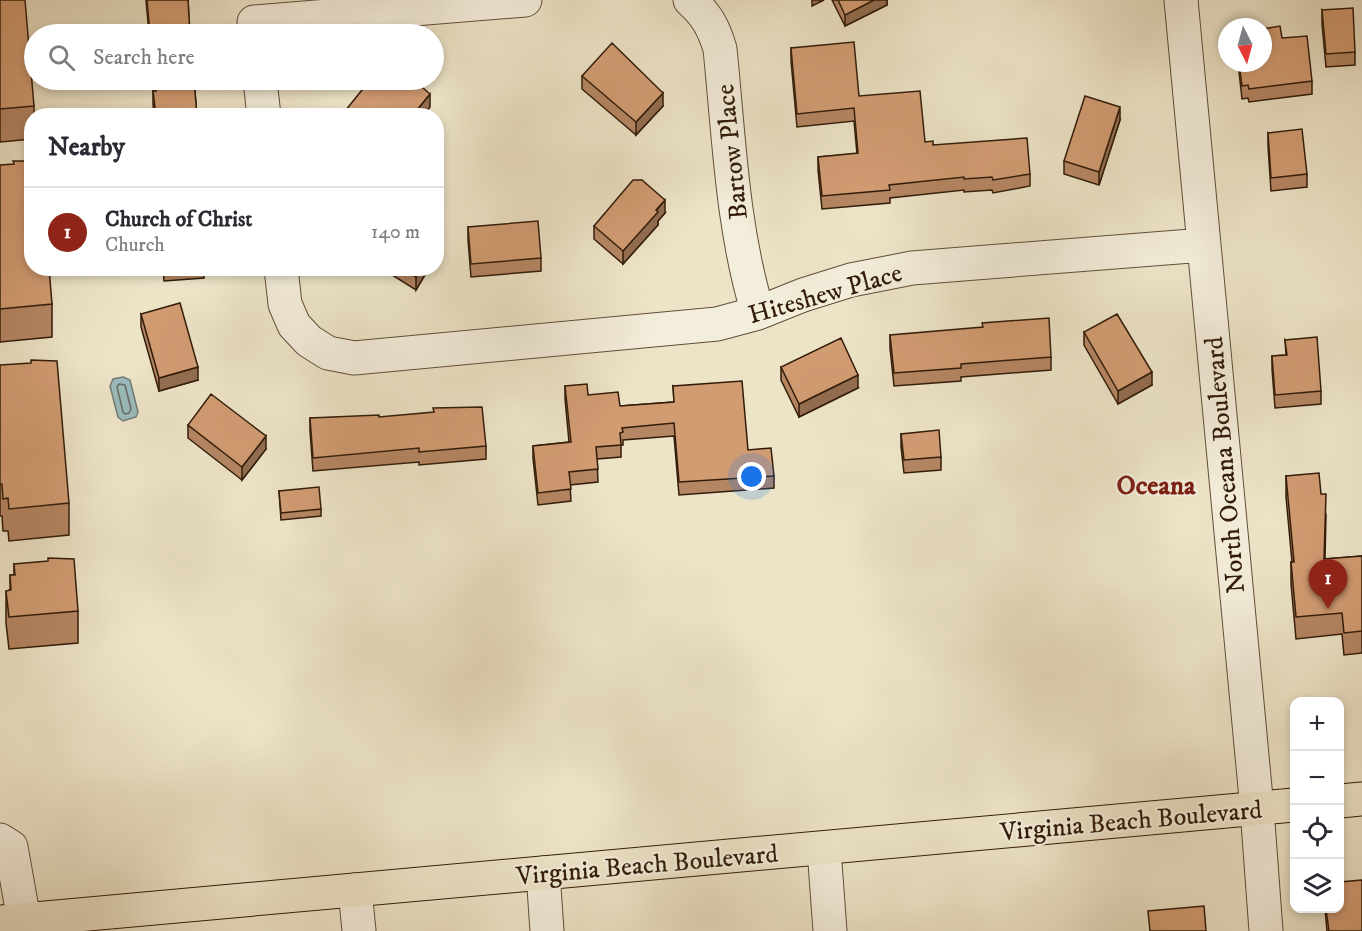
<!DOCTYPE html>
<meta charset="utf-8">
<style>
body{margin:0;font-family:"IM FELL DW Pica",serif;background:#f7f7f7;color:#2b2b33}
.controls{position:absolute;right:18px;bottom:18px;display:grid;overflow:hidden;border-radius:12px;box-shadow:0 3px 9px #0003}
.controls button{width:54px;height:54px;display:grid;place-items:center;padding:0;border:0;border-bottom:2px solid #e1e1e2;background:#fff;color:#2b2b33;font:30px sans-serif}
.compass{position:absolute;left:1218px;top:18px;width:54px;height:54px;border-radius:50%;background:#fff;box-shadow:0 3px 9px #0003;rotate:174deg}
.you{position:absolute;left:752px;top:477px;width:21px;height:21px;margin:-15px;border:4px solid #fff;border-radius:50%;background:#1a73e8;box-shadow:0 0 0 9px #1a73e833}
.badge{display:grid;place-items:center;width:39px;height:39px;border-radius:50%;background:#8f2418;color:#fff;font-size:20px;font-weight:700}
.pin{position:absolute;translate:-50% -50px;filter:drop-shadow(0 2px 3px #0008)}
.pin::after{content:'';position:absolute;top:32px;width:21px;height:18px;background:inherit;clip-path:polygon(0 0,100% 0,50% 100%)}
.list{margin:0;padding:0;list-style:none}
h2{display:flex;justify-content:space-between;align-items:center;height:78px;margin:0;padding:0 24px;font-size:26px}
h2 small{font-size:20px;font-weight:400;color:#7c7c81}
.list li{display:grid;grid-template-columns:39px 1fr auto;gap:18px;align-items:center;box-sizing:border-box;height:90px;padding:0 24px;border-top:2px solid #e1e1e2}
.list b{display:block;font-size:22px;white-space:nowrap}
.list p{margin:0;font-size:20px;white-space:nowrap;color:#7c7c81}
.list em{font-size:20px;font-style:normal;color:#7c7c81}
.icon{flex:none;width:33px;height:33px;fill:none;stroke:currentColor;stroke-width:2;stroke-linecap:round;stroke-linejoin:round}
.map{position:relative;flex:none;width:1362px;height:931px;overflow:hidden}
.search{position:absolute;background:#fff;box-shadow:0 3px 9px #0003;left:24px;top:24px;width:420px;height:66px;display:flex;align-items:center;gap:15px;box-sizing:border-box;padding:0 21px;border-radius:33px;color:#7c7c81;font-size:22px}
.panel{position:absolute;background:#fff;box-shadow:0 3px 9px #0003;left:24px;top:108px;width:420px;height:168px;border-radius:24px}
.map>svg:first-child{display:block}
.water{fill:#9bbcbe;stroke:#717c76;stroke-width:1.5}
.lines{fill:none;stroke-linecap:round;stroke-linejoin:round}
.shore{stroke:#666c64;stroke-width:1.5}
.minor-casing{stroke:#614e39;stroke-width:35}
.major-casing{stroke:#321c09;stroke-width:35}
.minor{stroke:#f3eddb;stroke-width:33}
.major{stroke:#ede4c8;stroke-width:33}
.wall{fill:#b58663;stroke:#321c09;stroke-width:1.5}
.shaded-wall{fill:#936d50;stroke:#321c09;stroke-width:1.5}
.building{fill:#d29c73;stroke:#321c09;stroke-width:1.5}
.labels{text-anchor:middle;stroke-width:4.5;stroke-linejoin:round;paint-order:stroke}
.street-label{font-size:26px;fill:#321c09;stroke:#f3eddb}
.neighbourhood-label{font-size:27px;font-weight:bold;fill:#7a1f14;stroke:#f3eddb}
</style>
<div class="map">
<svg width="1362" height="931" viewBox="0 0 1362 931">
<rect width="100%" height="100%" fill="#ede4c8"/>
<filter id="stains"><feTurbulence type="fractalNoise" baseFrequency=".00333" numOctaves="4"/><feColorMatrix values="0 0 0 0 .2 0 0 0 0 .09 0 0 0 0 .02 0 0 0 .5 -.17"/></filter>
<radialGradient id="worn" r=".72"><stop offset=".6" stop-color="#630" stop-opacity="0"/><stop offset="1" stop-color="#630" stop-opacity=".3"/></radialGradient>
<!-- water -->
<path class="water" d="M 123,377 L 130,380 L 138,412 L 136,417 L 123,421 L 118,417 L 110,386 L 113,379 Z"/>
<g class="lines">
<!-- shore -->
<path class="shore" d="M 119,384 L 125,385 L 131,409 L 129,413 L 125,414 L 123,412 L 117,387 Z"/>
<defs>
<path id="minor" d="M 690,0 C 706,14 714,28 720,49 C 729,137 732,228 758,313
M 1181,0 L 1257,809 L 1266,931
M 254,22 L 525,0
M 260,80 L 264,116
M 281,268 L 285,304 L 294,325 L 309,341 L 328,353 L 354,358 L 717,324 L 758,313 L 803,295 L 851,280 L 912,268 L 1204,245
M 0,840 L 11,847 L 24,920
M 824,849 L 830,931
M 543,873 L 547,931
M 355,890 L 359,931"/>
<path id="major" d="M 1340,801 L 1362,799
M 0,922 L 1294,805"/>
</defs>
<!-- minor casing -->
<use href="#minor" class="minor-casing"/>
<!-- major casing -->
<use href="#major" class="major-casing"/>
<!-- minor -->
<use href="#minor" class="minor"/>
<!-- major -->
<use href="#major" class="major"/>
</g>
<!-- wall -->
<path class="wall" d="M 0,0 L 34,106 L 34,116 L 32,116 L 32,139 L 0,142 Z
M 146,0 L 188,0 L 190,34 L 149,34 Z
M 832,0 L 887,0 L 887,5 L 845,26 Z
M 1322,10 L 1355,52 L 1355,65 L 1326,67 L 1322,24 Z
M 1282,38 L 1312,81 L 1312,94 L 1249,102 L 1248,98 L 1242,99 L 1238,63 L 1263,63 Z
M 791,48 L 925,142 L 1030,174 L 1030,186 L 993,193 L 992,190 L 964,192 L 964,190 L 890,198 L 890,203 L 822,209 L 818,170 L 818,157 L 857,154 L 854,121 L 797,127 L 791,61 Z
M 582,76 L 663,106 L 636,135 L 582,89 Z
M 154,80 L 194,80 L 197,116 L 154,116 L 153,104 L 153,91 L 155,91 Z
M 1120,120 L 1099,185 L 1064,174 L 1064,161 Z
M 1268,133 L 1307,174 L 1307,187 L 1271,191 L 1268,146 Z
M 0,165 L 52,304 L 52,337 L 0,342 Z
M 665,213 L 658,221 L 658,225 L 623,264 L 594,239 L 594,226 Z
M 468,227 L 541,258 L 541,271 L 471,277 L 468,240 Z
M 163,268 L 204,268 L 204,278 L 164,281 Z
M 381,268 L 429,268 L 416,290 Z
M 141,314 L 198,380 L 159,391 L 141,327 Z
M 1084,332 L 1152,385 L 1118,404 L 1084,345 Z
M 890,335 L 1051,357 L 1051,370 L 961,377 L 961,381 L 894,386 L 890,348 Z
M 1285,340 L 1321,391 L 1321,404 L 1275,408 L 1272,369 L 1272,356 L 1286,355 Z
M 0,365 L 69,503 L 69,535 L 9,541 L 8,531 L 3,531 L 2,516 L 0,516 Z
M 781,367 L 858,388 L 799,417 L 781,380 Z
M 565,386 L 620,406 L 674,402 L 673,386 L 748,450 L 774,476 L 774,488 L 679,495 L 674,436 L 623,440 L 623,445 L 621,445 L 621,457 L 597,459 L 598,482 L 570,485 L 571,501 L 538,505 L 533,458 L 533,446 L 569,442 L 565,399 Z
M 379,417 L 486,446 L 486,459 L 419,465 L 419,462 L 313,471 L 310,431 L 310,418 Z
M 188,425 L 266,449 L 242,480 L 188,438 Z
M 901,434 L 941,457 L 941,470 L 904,473 L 901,447 Z
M 1286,476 L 1321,494 L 1326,515 L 1325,559 L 1362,556 L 1362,653 L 1344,655 L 1342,634 L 1296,639 L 1291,584 L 1291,562 L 1292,562 L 1286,497 Z
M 279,491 L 321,509 L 321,516 L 281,520 Z
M 14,564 L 78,611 L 78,643 L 9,649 L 6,623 L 6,591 L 10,590 L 10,575 L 14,575 Z
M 1325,909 L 1340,909 L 1362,931 L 1327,931 Z"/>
<!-- shaded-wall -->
<path class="shaded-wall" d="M 812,0 L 824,0 L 812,6 Z
M 874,0 L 887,0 L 887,5 L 845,26 L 845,15 Z
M 663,93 L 663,106 L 636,135 L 636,122 Z
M 430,94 L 430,107 L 423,116 L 412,116 Z
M 1120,107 L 1120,120 L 1099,185 L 1099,172 Z
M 665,200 L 665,213 L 658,221 L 658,225 L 623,264 L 623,251 Z
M 421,268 L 429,268 L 416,290 L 416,277 Z
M 198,367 L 198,380 L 159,391 L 159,378 Z
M 1152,372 L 1152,385 L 1118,404 L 1118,391 Z
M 858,375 L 858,388 L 799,417 L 799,404 Z
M 266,436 L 266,449 L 242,480 L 242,467 Z"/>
<!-- building -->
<path class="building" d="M 0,0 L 25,0 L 34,106 L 0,109 Z
M 147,0 L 188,0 L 190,34 L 150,34 Z
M 838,0 L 874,0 L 845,15 Z
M 1353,8 L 1355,52 L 1326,54 L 1322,10 Z
M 1280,26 L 1282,38 L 1307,36 L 1312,81 L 1249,89 L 1248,85 L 1242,86 L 1239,63 L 1263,63 L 1263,29 Z
M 854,42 L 859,96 L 920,91 L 925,142 L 933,141 L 933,145 L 1027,138 L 1030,174 L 993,180 L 992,177 L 964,179 L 964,177 L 889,185 L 890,190 L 822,196 L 818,157 L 858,153 L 854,108 L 797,114 L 791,48 Z
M 612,43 L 663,93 L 636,122 L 582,76 Z
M 155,80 L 194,80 L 197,116 L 156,116 L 153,91 L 156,91 Z
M 370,80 L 414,80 L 430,94 L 412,116 L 341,116 Z
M 1085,96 L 1120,107 L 1099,172 L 1064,161 Z
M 1302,129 L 1307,174 L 1271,178 L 1268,133 Z
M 13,161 L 32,161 L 32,268 L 49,268 L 52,304 L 0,309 L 0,165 L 14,164 Z
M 633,180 L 642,180 L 665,200 L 656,210 L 658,212 L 623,251 L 594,226 Z
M 538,221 L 541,258 L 471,264 L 468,227 Z
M 402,268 L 421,268 L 416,277 Z
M 180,303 L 198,367 L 159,378 L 141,314 Z
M 1117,314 L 1152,372 L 1118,391 L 1084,332 Z
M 1049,318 L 1051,357 L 961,364 L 961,368 L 894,373 L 890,335 L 983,327 L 982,323 Z
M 1317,337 L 1321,391 L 1275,395 L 1272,356 L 1287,355 L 1285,340 Z
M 841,338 L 858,375 L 799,404 L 781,367 Z
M 31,360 L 57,361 L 69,503 L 9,509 L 8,498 L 3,499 L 2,484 L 0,484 L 0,365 L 31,363 Z
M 742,381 L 748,450 L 771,448 L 774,476 L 679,482 L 674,423 L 622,428 L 623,432 L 620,433 L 621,445 L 596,447 L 598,469 L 569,472 L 571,489 L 538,493 L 533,446 L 571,442 L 565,386 L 587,384 L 588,395 L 618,392 L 620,406 L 674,402 L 673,386 Z
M 211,394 L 266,436 L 242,467 L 188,425 Z
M 482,407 L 486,446 L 419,452 L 419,448 L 313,458 L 310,418 L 379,415 L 379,417 L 434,412 L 433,408 Z
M 939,430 L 941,457 L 904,460 L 901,434 Z
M 1319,473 L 1321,494 L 1326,494 L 1324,559 L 1362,556 L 1362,631 L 1344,633 L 1342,613 L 1296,617 L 1291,562 L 1294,562 L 1286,476 Z
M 319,487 L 321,509 L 281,513 L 279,491 Z
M 48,558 L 74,559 L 78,611 L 9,617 L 6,591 L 11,590 L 10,575 L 15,575 L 14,564 L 48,561 Z
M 1362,880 L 1362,931 L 1329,931 L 1326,909 L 1340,909 L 1340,882 Z
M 1204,906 L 1206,931 L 1150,931 L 1148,911 Z"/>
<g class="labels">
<!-- street labels -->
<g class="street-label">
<text transform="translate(731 152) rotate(-96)" y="9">Bartow Place</text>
<text transform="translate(825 293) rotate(-16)" y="9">Hiteshew Place</text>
<text transform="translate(1224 465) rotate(-95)" y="9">North Oceana Boulevard</text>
<text transform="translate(1131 820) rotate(-5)" y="9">Virginia Beach Boulevard</text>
<text transform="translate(647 864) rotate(-5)" y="9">Virginia Beach Boulevard</text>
</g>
<!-- neighbourhood labels -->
<g class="neighbourhood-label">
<text x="1156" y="494">Oceana</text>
</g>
</g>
<rect width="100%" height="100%" filter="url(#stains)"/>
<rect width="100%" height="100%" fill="url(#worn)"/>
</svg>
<div class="controls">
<button>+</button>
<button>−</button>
<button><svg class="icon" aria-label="locate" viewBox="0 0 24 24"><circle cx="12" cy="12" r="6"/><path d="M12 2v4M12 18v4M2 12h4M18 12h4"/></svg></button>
<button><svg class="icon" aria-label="layers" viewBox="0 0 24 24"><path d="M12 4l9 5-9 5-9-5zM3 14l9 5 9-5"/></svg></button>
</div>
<svg class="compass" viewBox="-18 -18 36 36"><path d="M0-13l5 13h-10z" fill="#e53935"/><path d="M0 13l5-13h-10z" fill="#7c7c81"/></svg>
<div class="you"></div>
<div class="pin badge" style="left:1328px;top:609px">1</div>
<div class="search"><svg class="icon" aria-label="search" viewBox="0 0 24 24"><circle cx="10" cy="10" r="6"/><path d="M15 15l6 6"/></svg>Search here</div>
<section class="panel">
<h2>Nearby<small></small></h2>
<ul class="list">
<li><span class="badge">1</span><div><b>Church of Christ</b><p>Church</p></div><em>140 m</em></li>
</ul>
</section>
</div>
